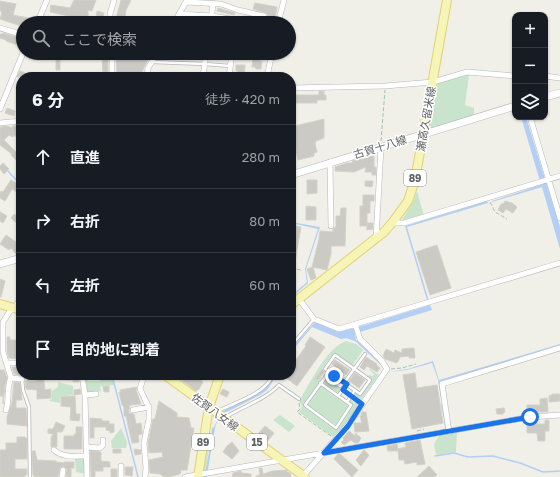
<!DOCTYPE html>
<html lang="ja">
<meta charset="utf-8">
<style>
body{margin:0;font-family:"Golos Text","Noto Sans JP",sans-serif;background:#20242c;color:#f1f3f6}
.controls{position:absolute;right:12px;top:12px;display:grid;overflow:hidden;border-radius:8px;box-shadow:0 1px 3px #0004}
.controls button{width:36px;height:36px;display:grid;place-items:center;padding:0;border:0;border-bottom:1px solid #363941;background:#171b24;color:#f1f3f6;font:20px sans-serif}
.stop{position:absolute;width:12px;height:12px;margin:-9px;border:3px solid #1a73e8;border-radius:50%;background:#fff}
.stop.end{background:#1a73e8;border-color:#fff;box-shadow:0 1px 4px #0008}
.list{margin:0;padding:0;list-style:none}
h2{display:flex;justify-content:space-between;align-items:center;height:52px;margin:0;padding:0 16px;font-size:17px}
h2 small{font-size:13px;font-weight:400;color:#9ea1a6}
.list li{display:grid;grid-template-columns:26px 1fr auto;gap:12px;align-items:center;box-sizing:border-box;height:64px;padding:0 16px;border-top:1px solid #363941}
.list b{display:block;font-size:15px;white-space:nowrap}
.list em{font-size:13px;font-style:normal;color:#9ea1a6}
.icon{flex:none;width:22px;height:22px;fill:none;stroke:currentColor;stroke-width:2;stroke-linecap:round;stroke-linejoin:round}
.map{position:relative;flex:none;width:560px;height:477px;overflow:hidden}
.search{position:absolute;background:#171b24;box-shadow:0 1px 3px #0004;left:16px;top:16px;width:280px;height:44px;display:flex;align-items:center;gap:10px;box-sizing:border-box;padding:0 14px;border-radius:22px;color:#9ea1a6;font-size:15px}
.panel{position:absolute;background:#171b24;box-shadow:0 1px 3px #0004;left:16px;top:72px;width:280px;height:308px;border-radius:16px}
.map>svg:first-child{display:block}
.green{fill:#c8e4cc}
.water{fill:#b3cff5}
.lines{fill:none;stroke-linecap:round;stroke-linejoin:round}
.stream{stroke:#b3cff5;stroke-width:1.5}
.building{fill:#cbcac4;stroke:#d4d2c7}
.lane-casing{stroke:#b5b7bb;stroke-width:4}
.street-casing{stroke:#b5b7bb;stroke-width:6}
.secondary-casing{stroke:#b7b9bd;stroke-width:8}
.primary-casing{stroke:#e2d270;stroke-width:10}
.path{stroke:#a2c4b1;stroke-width:1;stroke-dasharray:4 2;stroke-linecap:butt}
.lane{stroke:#fff;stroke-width:2.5}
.street{stroke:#fff;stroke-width:5}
.secondary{stroke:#fff;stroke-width:7}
.primary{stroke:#f6f5b7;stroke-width:8}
.route{stroke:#1a73e8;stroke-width:5}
.labels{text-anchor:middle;stroke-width:3;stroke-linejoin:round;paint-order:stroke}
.shield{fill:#fff;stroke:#909194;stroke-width:1}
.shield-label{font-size:10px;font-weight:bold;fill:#606266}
.street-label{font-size:11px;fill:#606266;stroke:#fff}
</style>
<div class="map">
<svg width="560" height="477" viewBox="0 0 560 477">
<rect width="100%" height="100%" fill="#f0efe8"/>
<!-- green -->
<path class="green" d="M 467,74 L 469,75 L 465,105 L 474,108 L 474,115 L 472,117 L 432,128 L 430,125 L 437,83 Z
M 417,191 L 424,216 L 403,222 L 402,220 L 413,202 Z
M 346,341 L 356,344 L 363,350 L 352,366 L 334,353 L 318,374 L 322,378 L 303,405 L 336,429 L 352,406 L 349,401 L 350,398 L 354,403 L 355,402 L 359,404 L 345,425 L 333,437 L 299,412 L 302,406 L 299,401 C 310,384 326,348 346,341 Z
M 370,369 L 379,375 L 361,400 L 353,395 L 356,393 L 361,395 L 372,380 L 368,377 L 369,375 L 373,376 L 374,374 L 369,370 Z
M 329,376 L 331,377 L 330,380 L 340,387 L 342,384 L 343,385 L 344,387 L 339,393 L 325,385 L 324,382 Z
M 112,377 L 114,385 L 100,386 L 101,391 L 87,393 L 85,378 L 87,378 L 88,381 L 100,381 L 101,379 Z
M 58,382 L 73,386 L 73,395 L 60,397 L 60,403 L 49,401 L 52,398 L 52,391 L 58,387 Z
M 320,386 L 348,406 L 336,425 L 307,405 Z
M 280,415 L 295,426 L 289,432 L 273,420 Z
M 121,428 L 127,442 L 126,448 L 112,448 L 111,441 Z
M 457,433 L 456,452 L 436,455 L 434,444 L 439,436 Z
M 211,436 L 211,437 L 205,471 L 203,469 Z
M 75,458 L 84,458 L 86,474 L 76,472 Z"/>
<!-- water -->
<path class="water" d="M 521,117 L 526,117 L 545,179 L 540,181 Z
M 547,183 L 547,185 L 560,227 L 560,249 L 542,187 L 492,202 L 492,201 Z
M 487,201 L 488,203 L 407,227 L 428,298 L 428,300 L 427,300 L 405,226 Z
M 291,222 L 320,227 L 306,269 L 308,283 L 293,296 L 292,295 L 307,282 L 305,269 L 318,229 L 291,223 Z
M 427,305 L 430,305 L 432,310 L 360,332 L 358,327 L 427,306 Z
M 315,322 L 338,332 L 354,328 L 356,340 L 380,361 L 382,366 L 355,341 L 354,341 L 347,338 L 341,339 L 312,327 L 291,352 L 291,349 Z
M 560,344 L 560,346 L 439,382 L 432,363 L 407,370 L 388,372 L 408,369 L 433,361 L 439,380 Z
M 275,375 L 277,375 L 267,390 L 260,395 L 223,414 L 216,424 L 215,428 L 207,475 L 207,477 L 204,477 L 212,437 L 211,435 L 212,428 L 214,427 L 221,412 L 265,389 Z"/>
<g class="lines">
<!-- stream -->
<path class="stream" d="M 6,169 L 21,185
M 112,375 L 138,477
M 439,382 L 442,400
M 442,404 L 446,428
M 435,456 L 454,453 L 468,457 L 493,456 L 520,463 L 543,472 L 560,471"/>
</g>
<!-- building -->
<path class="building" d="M 74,0 L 96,0 L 92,11 L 88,10 L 88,20 L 50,12 L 51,5 L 70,8 Z
M 121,0 L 131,0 L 126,10 L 124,23 L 117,23 L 117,15 Z
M 0,1 L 16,4 L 13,15 L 29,18 L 28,23 L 23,23 L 23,25 L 18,25 L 0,19 L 2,12 L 0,11 Z
M 255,3 L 277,7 L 274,23 L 264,23 L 246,19 L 246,16 L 263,20 L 267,18 L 268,15 L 266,13 L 253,9 Z
M 218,8 L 235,13 L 234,15 L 217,11 Z
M 97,11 L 104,13 L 102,22 L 96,21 Z
M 181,19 L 202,19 L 202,23 L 181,23 Z
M 3,33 L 23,39 L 23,47 L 6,41 L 6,40 L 0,38 L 0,34 L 2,34 Z
M 43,53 L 81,53 L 81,56 L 77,56 L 78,58 L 71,59 L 71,57 L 60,58 L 60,70 L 56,70 L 56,58 L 43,55 Z
M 99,53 L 108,53 L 108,72 L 103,72 L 102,57 L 100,58 Z
M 116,53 L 151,53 L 140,76 L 124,75 L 124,77 L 117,77 Z
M 237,53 L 260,53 L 259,61 L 262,61 L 261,69 L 256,69 L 255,67 L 252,67 L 253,58 L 236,55 Z
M 236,65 L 245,65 L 244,77 L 237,77 L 238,71 L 236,71 Z
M 20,71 L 35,77 L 17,77 Z
M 21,78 L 21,88 L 20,91 L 16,89 Z
M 319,91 L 324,91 L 324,95 L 326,95 L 326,100 L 317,100 L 317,103 L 294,103 L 294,95 L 319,95 Z
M 7,108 L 15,111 L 14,116 L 5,113 Z
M 324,119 L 324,138 L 316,141 L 315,144 L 317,152 L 314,153 L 314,156 L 298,160 L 294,142 L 291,142 L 291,127 Z
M 7,126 L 12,128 L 12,126 L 21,126 L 21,140 L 14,135 L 13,137 L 9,135 L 4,140 L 21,157 L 21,165 L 11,155 L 12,154 L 0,145 L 0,127 Z
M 374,156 L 374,167 L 376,167 L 376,175 L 372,175 L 372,172 L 365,172 L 366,167 L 354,172 L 335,171 L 335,167 L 347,163 L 353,163 L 352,161 L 362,158 L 367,158 L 367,157 Z
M 3,163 L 9,169 L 4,174 L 0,169 L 0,166 Z
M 11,180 L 21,186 L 21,195 L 12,189 L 5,201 L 0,198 L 0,194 L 1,191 L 3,192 Z
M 307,180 L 317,180 L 317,193 L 307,194 Z
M 365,181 L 373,181 L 372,187 L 365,186 Z
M 363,195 L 374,195 L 374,201 L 370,201 L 370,213 L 367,213 L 367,226 L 360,226 L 360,206 L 363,206 Z
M 21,199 L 21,210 L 16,208 Z
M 505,201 L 512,203 L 517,207 L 513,213 L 506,209 L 503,213 L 498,210 L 501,204 L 503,204 Z
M 306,206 L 316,207 L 316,220 L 306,220 Z
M 341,208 L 346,208 L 345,246 L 331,246 L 331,254 L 327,270 L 312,267 L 319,239 L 320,231 L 333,232 L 333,229 L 336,227 L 336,216 L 340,216 Z
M 0,212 L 7,216 L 3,223 L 0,221 Z
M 14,214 L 21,219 L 21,227 L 11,218 Z
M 367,223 L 373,223 L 373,229 L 367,230 Z
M 291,225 L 301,227 L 293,273 L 291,273 Z
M 6,235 L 16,242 L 18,240 L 21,243 L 21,250 L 19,253 L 16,254 L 11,248 L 9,250 L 0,244 Z
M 437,245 L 451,288 L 430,295 L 416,252 Z
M 313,267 L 316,278 L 311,280 L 307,269 Z
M 0,279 L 5,281 L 1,297 L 0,297 Z
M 7,337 L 10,337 L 10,340 L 21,340 L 21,359 L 9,358 L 7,351 Z
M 310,337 L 325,347 L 297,386 L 282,375 L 291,375 L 291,367 L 306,346 L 305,345 Z
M 414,348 L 415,358 L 409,358 L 409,356 L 400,357 L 397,363 L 385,359 L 383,356 L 386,349 L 394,353 L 395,350 L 402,353 L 402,349 Z
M 366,357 L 377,364 L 376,365 L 380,368 L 377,372 L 367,366 L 364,370 L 360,367 Z
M 335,360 L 350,370 L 346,375 L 332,364 Z
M 12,367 L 21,367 L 21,375 L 14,374 Z
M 322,369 L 324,372 L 318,380 L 315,379 Z
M 0,370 L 4,370 L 7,378 L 5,385 L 3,404 L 3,396 L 0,396 Z
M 355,373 L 365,380 L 359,388 L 349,381 Z
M 415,373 L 417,388 L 437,385 L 443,423 L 412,429 L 403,375 Z
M 36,375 L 43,375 L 45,390 L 51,389 L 51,398 L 37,399 L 37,390 L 26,389 L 25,381 L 36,381 Z
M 65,375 L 78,375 L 79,382 L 73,382 L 73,380 L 65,380 Z
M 186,375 L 194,375 L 203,382 L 199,389 L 196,391 L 182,380 Z
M 14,382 L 20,383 L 22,400 L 16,400 L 16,408 L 26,408 L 27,426 L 7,424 L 7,417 L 12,403 Z
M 103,386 L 109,386 L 109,392 L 104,392 Z
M 137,387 L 136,390 L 141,404 L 130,405 L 129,410 L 129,413 L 134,414 L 136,424 L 141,423 L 142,432 L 142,434 L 138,435 L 139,442 L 135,443 L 132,443 L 126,416 L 124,416 L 124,407 L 122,405 L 119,392 L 121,392 L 120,390 Z
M 80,389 L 81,394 L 74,395 L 74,390 Z
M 223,389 L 229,392 L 227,397 L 220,394 Z
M 552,394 L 560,394 L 560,401 L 549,402 L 549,396 L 552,395 Z
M 75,396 L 76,414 L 80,414 L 79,421 L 70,420 L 71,407 L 61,406 L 61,397 Z
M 547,398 L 548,412 L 527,412 L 527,405 L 540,405 L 540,399 Z
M 159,401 L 177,413 L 177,417 L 189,418 L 191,428 L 194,428 L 187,470 L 181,470 L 180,474 L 169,477 L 164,477 L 160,474 L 150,473 L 149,460 L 163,457 L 162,452 L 149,453 L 148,443 L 153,419 L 155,419 Z
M 504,408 L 505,412 L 503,413 L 503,414 L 497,414 L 496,409 Z
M 362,412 L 366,412 L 369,431 L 355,432 L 354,423 L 362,423 L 360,416 L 361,416 Z
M 90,418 L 102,419 L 102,421 L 109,421 L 109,424 L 114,424 L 114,432 L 110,433 L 110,431 L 106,430 L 106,427 L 94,427 L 94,438 L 90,438 Z
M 545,420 L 549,420 L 549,431 L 545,431 L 545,441 L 538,441 L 537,433 L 527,433 L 527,425 L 530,425 L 530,421 L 536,421 L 536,424 L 545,424 Z
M 56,422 L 65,426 L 62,432 L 57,432 L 57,447 L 51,447 L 51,438 L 53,434 L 48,433 L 48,429 L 53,429 Z
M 265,426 L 274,433 L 267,442 L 257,435 Z
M 76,427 L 82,427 L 82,449 L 64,449 L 64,436 L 74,436 L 74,434 L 76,434 Z
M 349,431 L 356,437 L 355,433 L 361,438 L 358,443 L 355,443 L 351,440 L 344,445 L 341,442 L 344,440 L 343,438 Z
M 17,437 L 25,437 L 25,438 L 27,438 L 27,459 L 15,459 L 15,469 L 27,469 L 27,475 L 25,475 L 25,477 L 0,477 L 0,450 L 6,450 L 6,443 L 17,443 Z
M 420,440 L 425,464 L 417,465 L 417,462 L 405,464 L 404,460 L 399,460 L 398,449 L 406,447 L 405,443 Z
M 232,442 L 239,451 L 232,459 L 223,452 L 227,446 Z
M 397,444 L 398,451 L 388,451 L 387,446 Z
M 113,449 L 121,449 L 121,453 L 113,453 Z
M 134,449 L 141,450 L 141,454 L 135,455 Z
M 364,450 L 369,455 L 361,466 L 356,460 Z
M 32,451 L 35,451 L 37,460 L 56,461 L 56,462 L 64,463 L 64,462 L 74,462 L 74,468 L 71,468 L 71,477 L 66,477 L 67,469 L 63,466 L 60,468 L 58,477 L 34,477 L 34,475 L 33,475 Z
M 92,451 L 101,452 L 101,461 L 110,462 L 110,467 L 103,467 L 103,471 L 95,471 L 95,476 L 94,477 L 91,477 L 90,452 Z
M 338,454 L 340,454 L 358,470 L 352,477 L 334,459 Z
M 429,466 L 437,475 L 434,477 L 417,477 Z
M 125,467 L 133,467 L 132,476 L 125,475 Z
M 259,468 L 262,468 L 263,474 L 273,471 L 287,470 L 287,472 L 290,473 L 291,477 L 256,477 L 256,476 L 260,475 Z
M 111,469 L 117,469 L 117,477 L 111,477 Z
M 241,471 L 241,473 L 251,474 L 251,477 L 232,477 L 233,473 Z"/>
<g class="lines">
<defs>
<path id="lane" d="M 219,53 L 232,54
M 152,62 L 205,64 L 230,66
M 170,77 L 170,74 L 203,75
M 291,346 L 314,319
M 334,375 L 331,380 L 340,386 L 343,382
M 22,379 L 23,390 L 29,407 L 30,477
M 320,383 L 351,405 L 336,428 L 305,405 L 329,372 L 360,394 L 370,380 L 335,355 L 325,369 L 329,372
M 344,383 L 365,354
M 343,390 L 362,404
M 338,396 L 347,384
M 347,402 L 355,390
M 218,411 C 236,402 265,394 273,375
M 226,417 C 243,406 265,400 279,385 L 299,399"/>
<path id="street" d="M 186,2 L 221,4 L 238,10 L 264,16
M 179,14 L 212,16 L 237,20
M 37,23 L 47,0
M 110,23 L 110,14 L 114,0
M 174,23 L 187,0
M 211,23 L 213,3
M 278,23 L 284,0
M 0,28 L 23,35
M 545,76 L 560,78
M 112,77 L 112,53
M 147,77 L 148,68 L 157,53
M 203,77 L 206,53
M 229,77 L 232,53
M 267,77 L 272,53
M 291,88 L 385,86 L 433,82 L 467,72 L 515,76
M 0,109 L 23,53
M 530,117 L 560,218
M 0,123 L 21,121
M 330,162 L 331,226
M 392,223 L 404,223 L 560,176
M 376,239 L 381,147
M 21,297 L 15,308 L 10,311 L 3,322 L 3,352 L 11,378 L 22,379
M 299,299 L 314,319 L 339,329 L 560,263
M 7,363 L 21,363
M 82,375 L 85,395 L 87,477
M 144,375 L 140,389 L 149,408 L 149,419 L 144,443 L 146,468 L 145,477
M 85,395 L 96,394
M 6,410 C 10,400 6,387 11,378
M 133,410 L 149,407
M 449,432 L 442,384 L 560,348
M 86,447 L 100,448 L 103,445 L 103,440
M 54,450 C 63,458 75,456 87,456
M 121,466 L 121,477
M 303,476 L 348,425 L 387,369 L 381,360 L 360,339 L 355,324
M 62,477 L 63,470
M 185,477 L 530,417 L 560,415"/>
<path id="secondary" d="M 545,97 L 560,93
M 291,175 L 515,106
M 0,264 L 21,258"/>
<path id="primary" d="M 0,304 L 21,310
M 291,305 L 384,232 L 392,223 L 408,201 L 415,180 L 447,0
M 165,375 L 305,477
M 198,477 L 209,407 L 220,375"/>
</defs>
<!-- lane casing -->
<use href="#lane" class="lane-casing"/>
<!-- street casing -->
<use href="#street" class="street-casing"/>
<!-- secondary casing -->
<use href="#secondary" class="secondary-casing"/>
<!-- primary casing -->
<use href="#primary" class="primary-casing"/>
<!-- path -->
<path class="path" d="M 381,141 L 385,90
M 490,202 L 495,212 L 507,219
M 291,268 L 301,270
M 391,369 L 402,368 L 416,364
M 27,380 L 38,379 L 44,375
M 299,403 L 300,409 L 297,412 L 331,436
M 417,431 L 424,429"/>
<!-- lane -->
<use href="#lane" class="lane"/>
<!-- street -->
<use href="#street" class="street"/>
<!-- secondary -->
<use href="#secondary" class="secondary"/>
<!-- primary -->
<use href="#primary" class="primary"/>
</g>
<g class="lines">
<!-- route -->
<path class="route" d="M 334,376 L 347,384 L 343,390 L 362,404 L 348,426 L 324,453 L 530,417"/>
</g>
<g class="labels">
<!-- shield labels -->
<g class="shield">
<rect x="404" y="170" width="22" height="16" rx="3"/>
<rect x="192" y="434" width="22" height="16" rx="3"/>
<rect x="247" y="434" width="20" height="16" rx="3"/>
</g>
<g class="shield-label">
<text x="415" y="182">89</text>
<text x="203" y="446">89</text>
<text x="257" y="446">15</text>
</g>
<!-- street labels -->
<g class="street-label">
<text transform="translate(426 119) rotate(-80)" y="4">瀬高久留米線</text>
<text transform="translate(380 147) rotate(-17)" y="4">古賀十八線</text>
<text transform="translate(215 412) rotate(36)" y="4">佐賀八女線</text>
</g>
</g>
</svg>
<div class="controls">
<button>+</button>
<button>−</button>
<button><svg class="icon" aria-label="layers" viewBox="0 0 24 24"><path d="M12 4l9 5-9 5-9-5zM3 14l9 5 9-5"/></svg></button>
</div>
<div class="stop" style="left:530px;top:417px"></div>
<div class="stop end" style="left:334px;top:376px"></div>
<div class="search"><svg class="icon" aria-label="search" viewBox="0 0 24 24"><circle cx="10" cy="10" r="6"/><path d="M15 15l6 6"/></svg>ここで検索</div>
<section class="panel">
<h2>6 分<small>徒歩 · 420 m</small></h2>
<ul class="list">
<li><svg class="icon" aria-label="ahead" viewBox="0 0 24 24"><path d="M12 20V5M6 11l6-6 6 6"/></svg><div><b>直進</b></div><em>280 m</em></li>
<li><svg class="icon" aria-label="right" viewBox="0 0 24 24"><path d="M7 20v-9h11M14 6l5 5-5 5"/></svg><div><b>右折</b></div><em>80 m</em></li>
<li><svg class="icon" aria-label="left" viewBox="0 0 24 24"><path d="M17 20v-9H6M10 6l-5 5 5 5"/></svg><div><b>左折</b></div><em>60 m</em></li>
<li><svg class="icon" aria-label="arrive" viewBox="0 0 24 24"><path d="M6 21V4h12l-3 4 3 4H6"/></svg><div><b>目的地に到着</b></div></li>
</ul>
</section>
</div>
